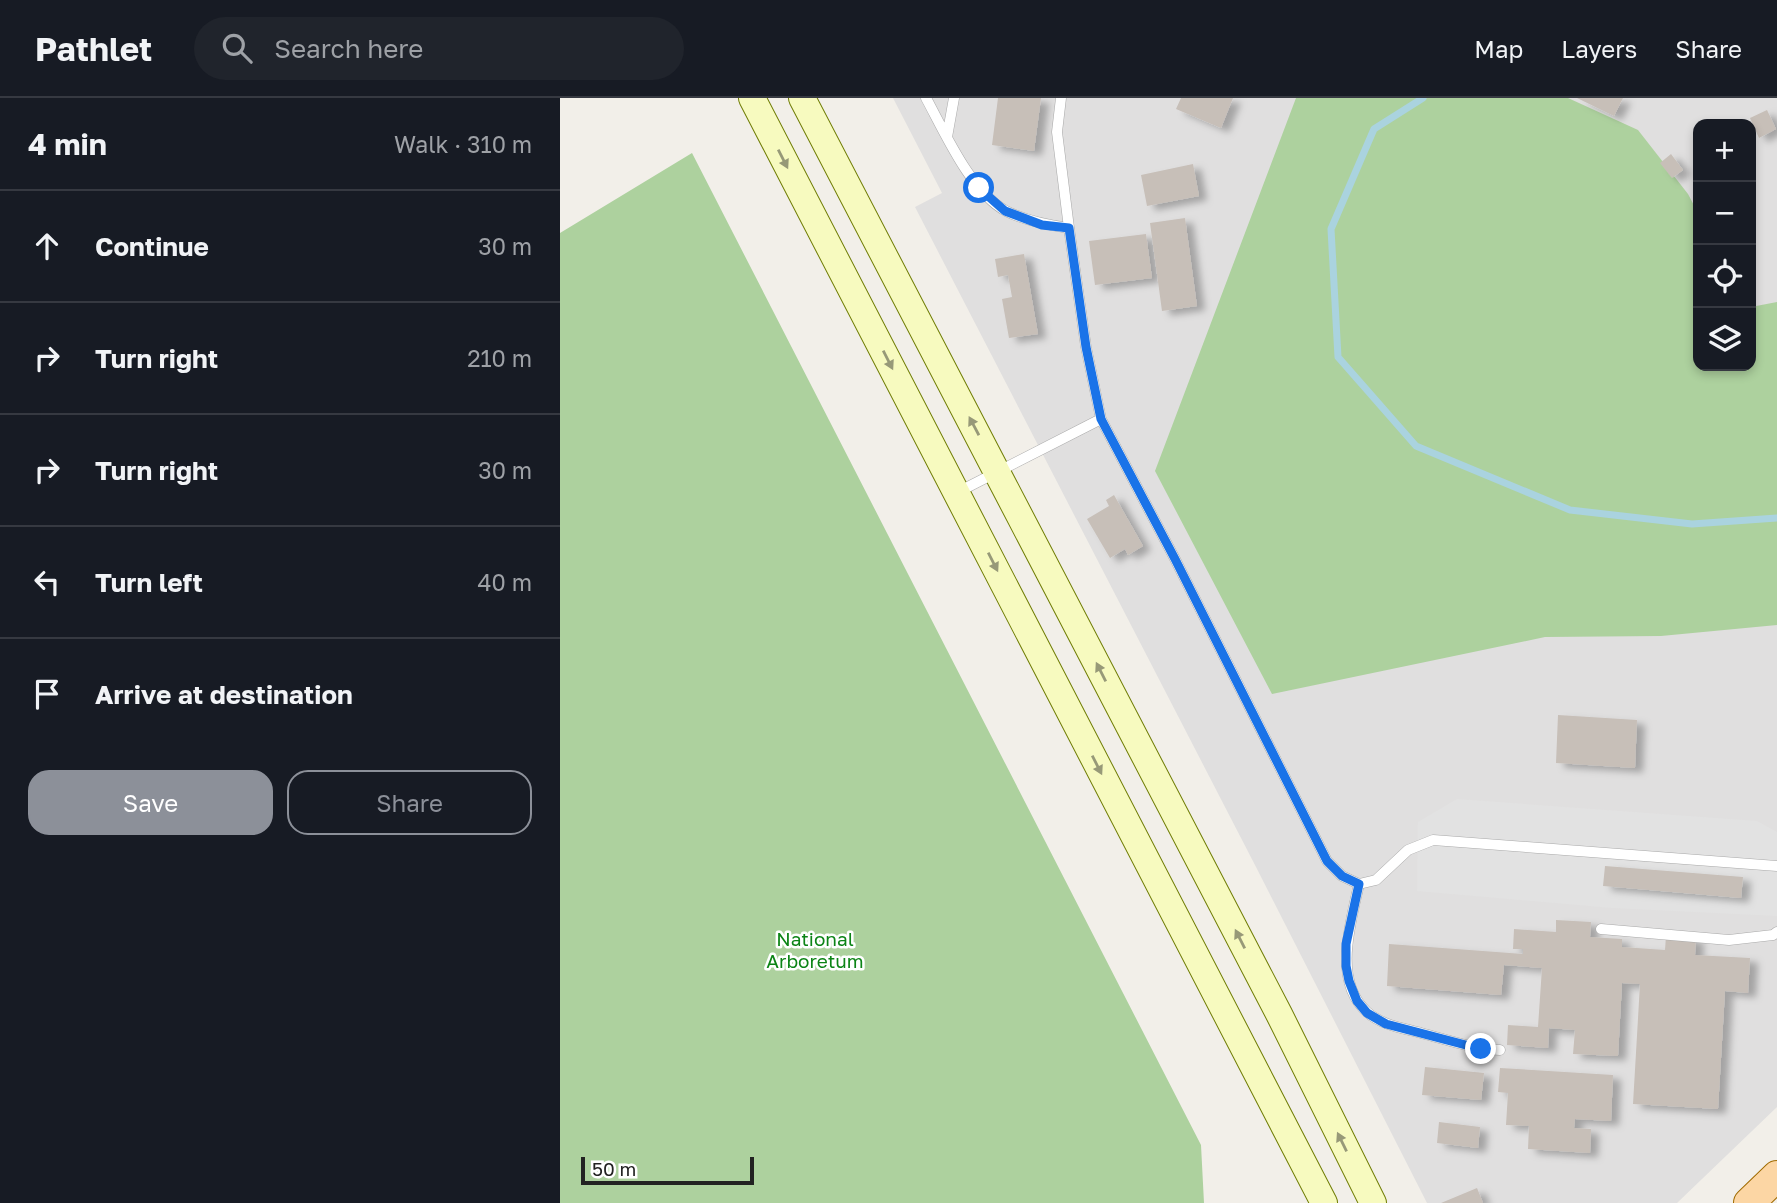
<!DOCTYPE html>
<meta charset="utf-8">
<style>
body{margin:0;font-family:"Golos Text",sans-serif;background:#20242c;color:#f1f3f6}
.controls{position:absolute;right:21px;top:21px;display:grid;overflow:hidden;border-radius:14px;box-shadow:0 4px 10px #0003}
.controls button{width:63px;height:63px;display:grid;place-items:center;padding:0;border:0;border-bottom:2px solid #363941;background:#171b24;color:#f1f3f6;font:35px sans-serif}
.scale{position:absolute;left:21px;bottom:18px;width:173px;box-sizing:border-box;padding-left:7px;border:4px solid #222;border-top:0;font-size:19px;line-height:24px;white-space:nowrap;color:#222;-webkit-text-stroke:5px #fff;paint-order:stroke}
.stop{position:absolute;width:21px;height:21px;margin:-16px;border:5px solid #1a73e8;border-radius:50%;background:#fff}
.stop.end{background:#1a73e8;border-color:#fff;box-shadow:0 2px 7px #0008}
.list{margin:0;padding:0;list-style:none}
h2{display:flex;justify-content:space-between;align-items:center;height:91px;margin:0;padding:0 28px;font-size:30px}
h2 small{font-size:23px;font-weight:400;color:#9ea1a6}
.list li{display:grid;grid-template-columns:46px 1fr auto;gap:21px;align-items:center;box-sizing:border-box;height:112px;padding:0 28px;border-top:2px solid #363941}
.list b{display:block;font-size:26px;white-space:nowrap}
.list em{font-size:23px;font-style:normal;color:#9ea1a6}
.actions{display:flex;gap:14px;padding:21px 28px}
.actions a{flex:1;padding:16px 0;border:2px solid #8c9099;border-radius:21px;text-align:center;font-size:24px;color:#8c9099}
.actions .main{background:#8c9099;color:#fff}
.icon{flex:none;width:38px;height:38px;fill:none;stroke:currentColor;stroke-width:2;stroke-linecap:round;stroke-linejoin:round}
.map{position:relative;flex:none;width:1217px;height:1105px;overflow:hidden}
header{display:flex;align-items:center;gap:42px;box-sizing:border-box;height:98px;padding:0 35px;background:#171b24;border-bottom:2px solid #363941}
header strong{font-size:33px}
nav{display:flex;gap:38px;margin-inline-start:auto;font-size:24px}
.search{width:490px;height:63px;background:#20242c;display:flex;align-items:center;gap:18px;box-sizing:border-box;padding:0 24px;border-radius:38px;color:#9ea1a6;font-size:26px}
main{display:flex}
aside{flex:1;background:#171b24}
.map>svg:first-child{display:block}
.residential{fill:#e0dfdf;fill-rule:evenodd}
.forest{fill:#add19e}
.parking{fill:#e2e2e2}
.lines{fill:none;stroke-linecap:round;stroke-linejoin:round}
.stream{stroke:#aad3df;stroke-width:7}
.building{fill:#c7bfb8;filter:url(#shadow)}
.service-casing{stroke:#a9a9a9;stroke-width:11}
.secondary-casing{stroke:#707d05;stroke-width:28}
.primary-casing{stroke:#a06b00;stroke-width:32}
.service{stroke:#fff;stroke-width:10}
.secondary{stroke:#f7fabf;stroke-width:26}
.primary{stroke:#fcd6a4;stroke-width:30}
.oneway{fill:#979978}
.route{stroke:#1a73e8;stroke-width:9}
.labels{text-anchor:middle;stroke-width:5;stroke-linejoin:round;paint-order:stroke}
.park-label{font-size:19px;fill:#0c8416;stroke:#fff}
</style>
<header>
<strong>Pathlet</strong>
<div class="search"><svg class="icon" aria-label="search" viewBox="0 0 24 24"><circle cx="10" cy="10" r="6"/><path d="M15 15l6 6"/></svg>Search here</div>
<nav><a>Map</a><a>Layers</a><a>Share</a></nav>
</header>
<main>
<aside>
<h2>4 min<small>Walk · 310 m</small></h2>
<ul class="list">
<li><svg class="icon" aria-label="ahead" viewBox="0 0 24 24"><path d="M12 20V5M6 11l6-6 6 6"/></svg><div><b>Continue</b></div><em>30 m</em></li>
<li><svg class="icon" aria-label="right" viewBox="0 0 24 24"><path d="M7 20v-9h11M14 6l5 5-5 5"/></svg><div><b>Turn right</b></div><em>210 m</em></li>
<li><svg class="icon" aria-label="right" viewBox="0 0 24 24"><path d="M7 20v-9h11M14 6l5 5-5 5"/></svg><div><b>Turn right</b></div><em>30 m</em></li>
<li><svg class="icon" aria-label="left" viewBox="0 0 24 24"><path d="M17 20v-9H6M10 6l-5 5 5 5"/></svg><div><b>Turn left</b></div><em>40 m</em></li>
<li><svg class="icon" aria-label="arrive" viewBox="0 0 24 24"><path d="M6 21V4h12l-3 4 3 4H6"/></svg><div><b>Arrive at destination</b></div></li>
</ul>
<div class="actions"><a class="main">Save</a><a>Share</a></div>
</aside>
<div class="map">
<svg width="1217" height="1105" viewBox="0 0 1217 1105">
<defs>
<filter id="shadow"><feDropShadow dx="8" dy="4.5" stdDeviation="3.5" flood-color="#0004"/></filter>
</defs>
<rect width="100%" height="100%" fill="#f2efe9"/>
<!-- residential -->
<path class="residential" d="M 333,0 L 1217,0 L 1217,1009 L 1117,1105 L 867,1105 L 696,769 L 355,109 L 382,95 ZM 1138,26 L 1191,26 L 1191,268 L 1138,268 Z"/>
<!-- forest -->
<path class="forest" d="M 736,0 L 1008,0 L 1078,32 L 1128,96 L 1138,115 L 1138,268 L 1191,268 L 1191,209 L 1217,204 L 1217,527 L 1101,538 L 985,539 L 712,596 L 595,373 Z
M 132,55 L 641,1047 L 644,1105 L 0,1105 L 0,135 Z"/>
<!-- parking -->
<path class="parking" d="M 897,701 L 1197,723 L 1217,734 L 1217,818 L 1052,810 L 857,793 L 858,724 Z"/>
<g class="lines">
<!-- stream -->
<path class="stream" d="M 863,0 L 814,31 L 771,131 L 778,259 L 856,348 L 1010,412 L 1132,426 L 1217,420"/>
</g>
<!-- building -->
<path class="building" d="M 438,0 L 481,0 L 474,53 L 432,47 Z
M 621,0 L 673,0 L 661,30 L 616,11 Z
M 1017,0 L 1063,0 L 1054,18 Z
M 1207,12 L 1216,31 L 1199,40 L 1190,20 Z
M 1111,56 L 1123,72 L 1112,80 L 1100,65 Z
M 633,66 L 639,98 L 587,108 L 581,77 Z
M 625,120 L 637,208 L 602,213 L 590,125 Z
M 586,136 L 592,180 L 535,187 L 529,143 Z
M 464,156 L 478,236 L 449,240 L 442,201 L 452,199 L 448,177 L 438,179 L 435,161 Z
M 554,397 L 583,448 L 568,457 L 565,451 L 550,460 L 527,421 L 549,408 L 546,402 Z
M 998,617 L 1077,622 L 1075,670 L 996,665 Z
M 1045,768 L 1183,779 L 1181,800 L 1043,788 Z
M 996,822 L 1031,824 L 1030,839 L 1062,841 L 1062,849 L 1105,852 L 1106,838 L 1136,840 L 1135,857 L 1190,860 L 1188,895 L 1165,893 L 1158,1011 L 1073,1006 L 1080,886 L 1062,885 L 1058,958 L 1013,956 L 1015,932 L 989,930 L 988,950 L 947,947 L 948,927 L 978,929 L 982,870 L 944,867 L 941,897 L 827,888 L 829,846 L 963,856 L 963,851 L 953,851 L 954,831 L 996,834 Z
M 865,969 L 924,975 L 921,1002 L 862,997 Z
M 940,970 L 1053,977 L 1051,1023 L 1015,1021 L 1014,1030 L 1031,1031 L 1030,1055 L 968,1051 L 969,1028 L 946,1027 L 948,995 L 938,994 Z
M 879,1024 L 920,1029 L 918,1050 L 877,1045 Z
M 917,1090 L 923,1105 L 881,1105 Z"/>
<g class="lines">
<defs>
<path id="service" d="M 366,0 C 385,35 411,94 446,113 C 466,123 487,127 509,130
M 501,0 L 497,34 L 509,130 L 526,249 L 541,321 L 615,461 L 767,763 L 782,778 L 799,786 L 816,782 L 848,752 L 873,742 L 1217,768
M 387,39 L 394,0
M 398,394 L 541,321
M 799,786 C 791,824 772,883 807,914 C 821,927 843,930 861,935 C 888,942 913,951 940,952
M 1041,831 L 1169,842 L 1213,837 L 1217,834"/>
<path id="secondary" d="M 192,0 L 764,1105
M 242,0 L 719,916 L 813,1105"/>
<path id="primary" d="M 1189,1105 L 1217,1078"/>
</defs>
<!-- service casing -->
<use href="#service" class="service-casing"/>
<!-- secondary casing -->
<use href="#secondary" class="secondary-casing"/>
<!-- primary casing -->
<use href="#primary" class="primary-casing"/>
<!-- service -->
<use href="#service" class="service"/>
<!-- secondary -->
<use href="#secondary" class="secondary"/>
<!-- primary -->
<use href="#primary" class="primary"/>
</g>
<!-- one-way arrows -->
<defs><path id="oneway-solid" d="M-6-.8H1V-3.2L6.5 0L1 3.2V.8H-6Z" transform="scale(1.75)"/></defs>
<g class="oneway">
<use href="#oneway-solid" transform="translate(223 61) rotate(63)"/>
<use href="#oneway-solid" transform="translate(328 262) rotate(63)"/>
<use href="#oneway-solid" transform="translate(414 328) rotate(-118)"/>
<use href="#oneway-solid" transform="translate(433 464) rotate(63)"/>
<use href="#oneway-solid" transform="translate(541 574) rotate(-117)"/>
<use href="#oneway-solid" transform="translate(537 667) rotate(63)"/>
<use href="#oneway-solid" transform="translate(680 841) rotate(-117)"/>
<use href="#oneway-solid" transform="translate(782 1044) rotate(-116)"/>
</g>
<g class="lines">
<!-- route -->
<path class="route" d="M 419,90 L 445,113 L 482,127 L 509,130 L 526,249 L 541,321 L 615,461 L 767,763 L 782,778 L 799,786 L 786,846 L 786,868 L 789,883 L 797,903 L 807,915 L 826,926 L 921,951"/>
</g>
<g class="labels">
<!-- park labels -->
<g class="park-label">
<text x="255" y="848">National<tspan x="255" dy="22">Arboretum</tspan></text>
</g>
</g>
</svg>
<div class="controls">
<button>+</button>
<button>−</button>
<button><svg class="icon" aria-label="locate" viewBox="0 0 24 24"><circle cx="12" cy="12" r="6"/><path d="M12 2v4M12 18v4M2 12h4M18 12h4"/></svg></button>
<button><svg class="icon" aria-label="layers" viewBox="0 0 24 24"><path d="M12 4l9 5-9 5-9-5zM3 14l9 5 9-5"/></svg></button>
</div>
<div class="scale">50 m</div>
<div class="stop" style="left:419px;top:90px"></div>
<div class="stop end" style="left:921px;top:951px"></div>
</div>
</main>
